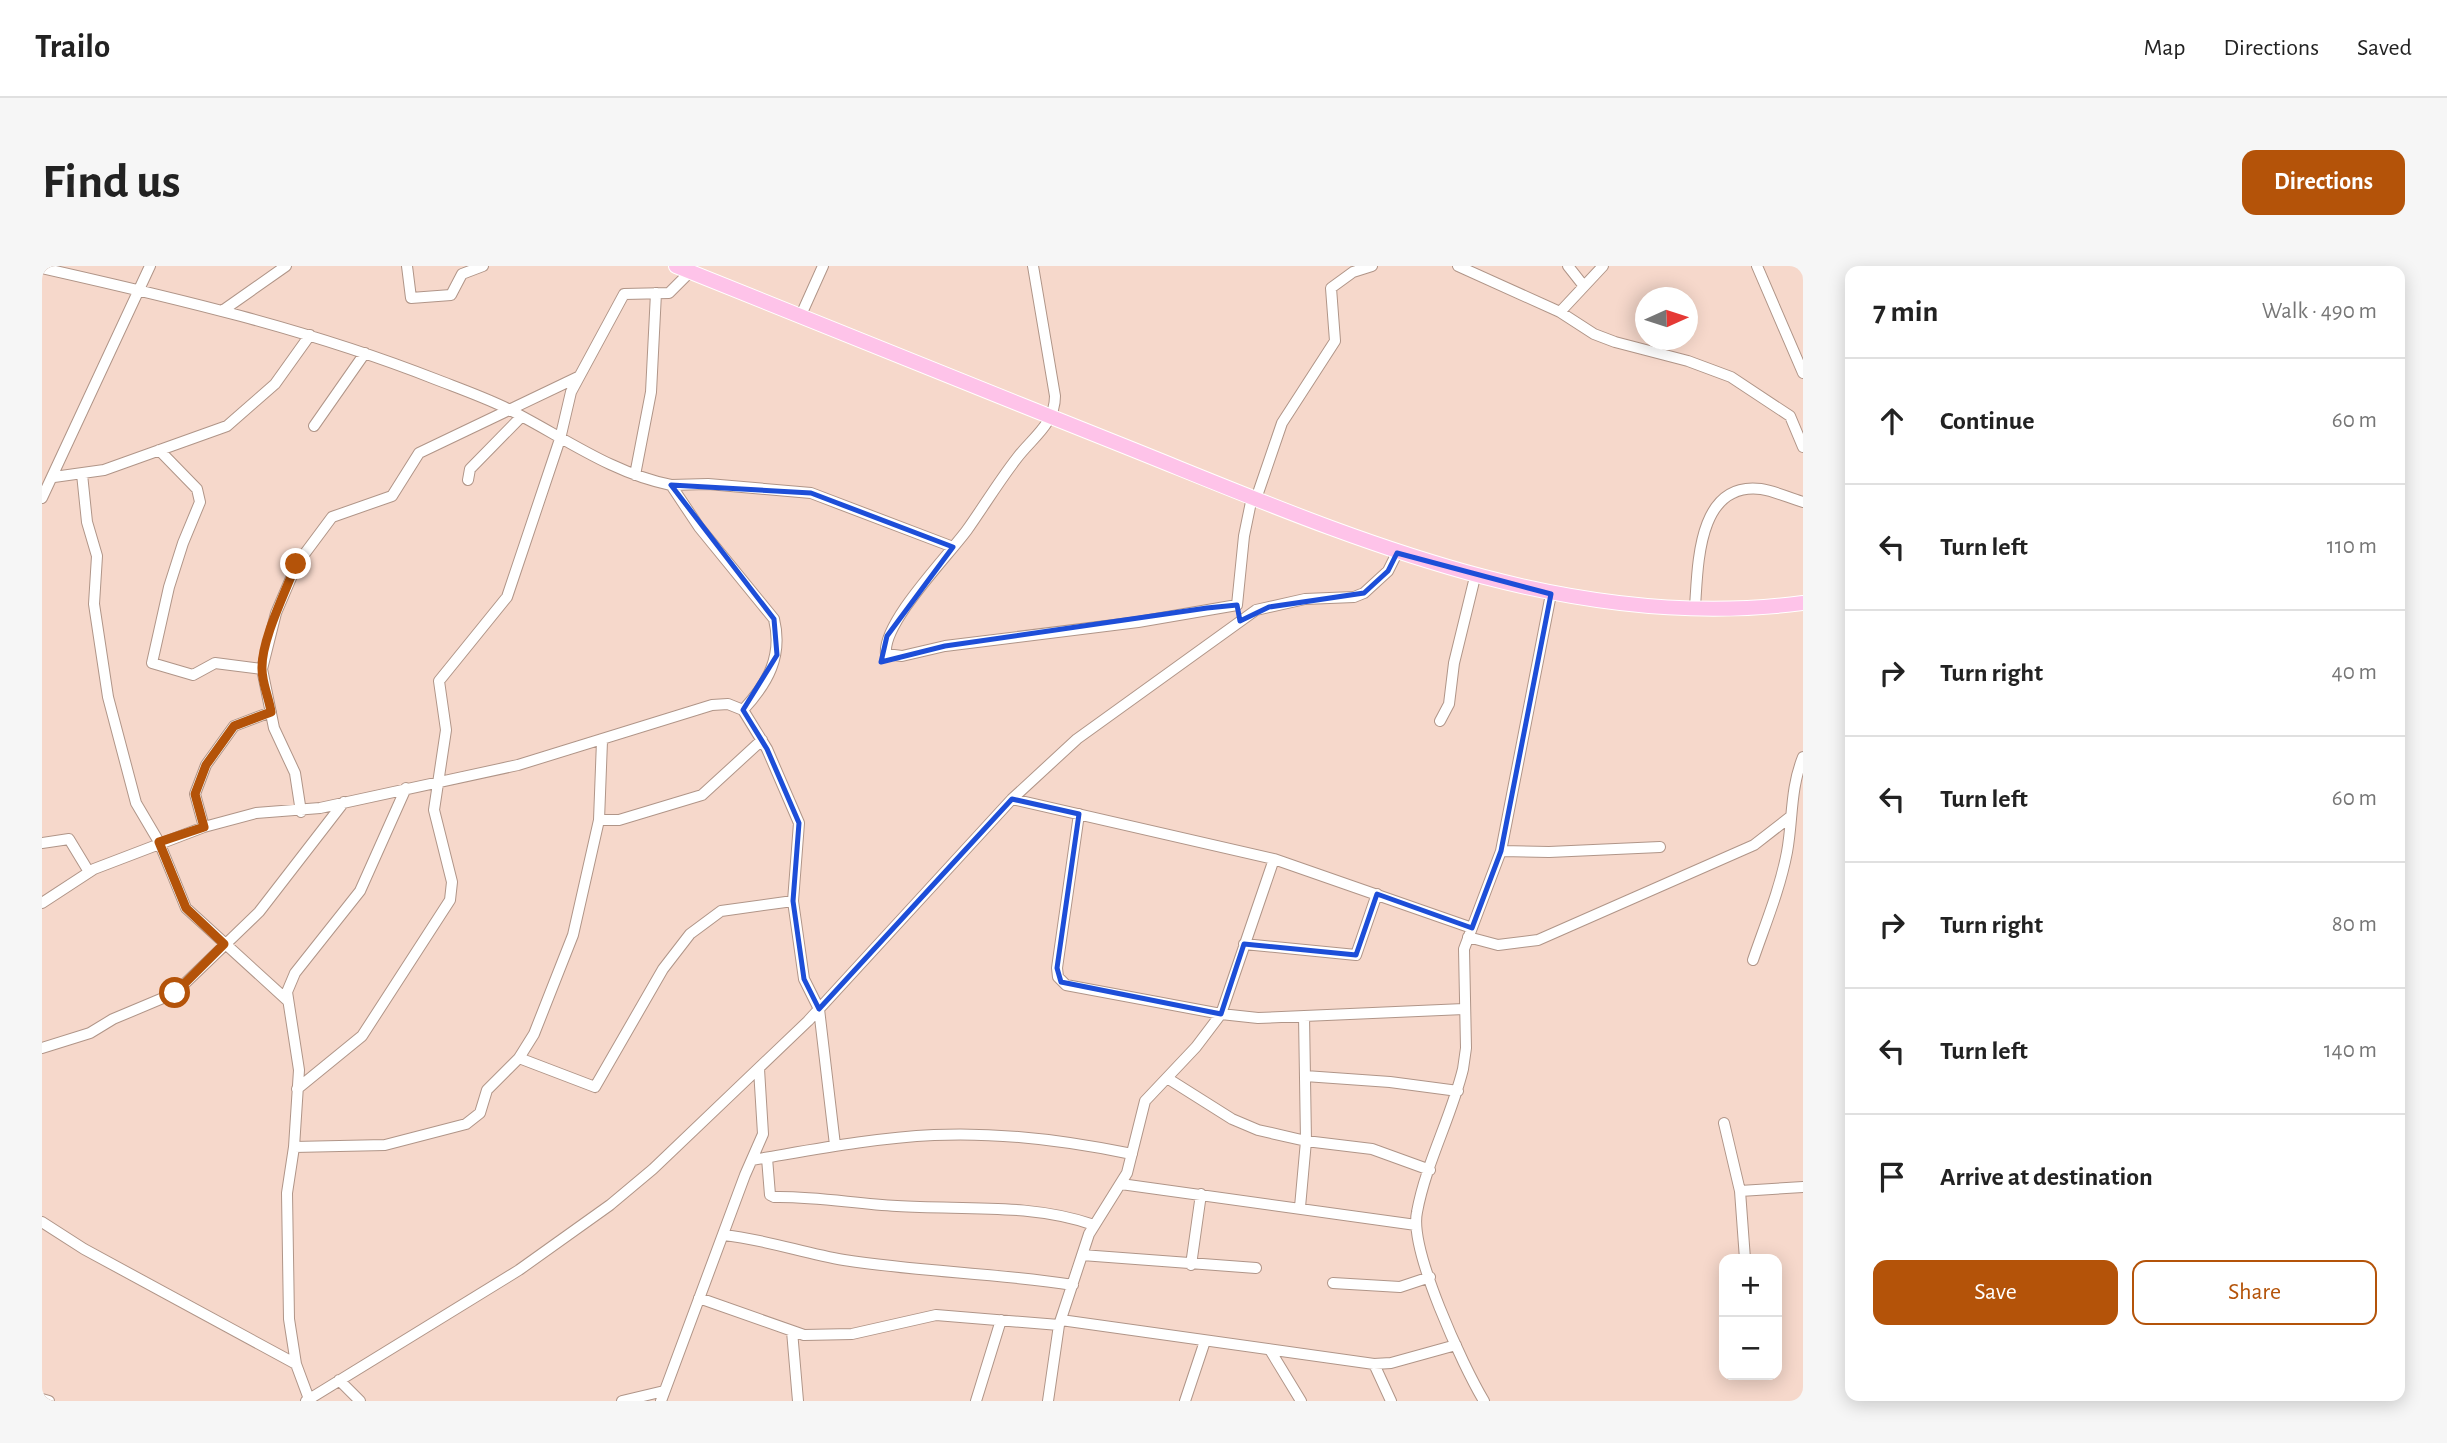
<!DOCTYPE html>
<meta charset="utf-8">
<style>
body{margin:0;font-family:"Alegreya Sans",sans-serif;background:#f6f6f6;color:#222}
.controls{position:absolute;right:21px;bottom:21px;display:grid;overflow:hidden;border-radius:14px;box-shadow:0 4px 18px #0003}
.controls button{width:63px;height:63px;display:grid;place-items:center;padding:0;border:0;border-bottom:2px solid #e0e0e0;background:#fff;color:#222;font:35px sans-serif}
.compass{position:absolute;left:1593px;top:21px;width:63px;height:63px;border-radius:50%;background:#fff;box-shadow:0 4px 18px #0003;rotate:87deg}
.stop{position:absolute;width:21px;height:21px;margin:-16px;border:5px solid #b45309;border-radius:50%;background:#fff}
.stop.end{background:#b45309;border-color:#fff;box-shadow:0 2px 7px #0008}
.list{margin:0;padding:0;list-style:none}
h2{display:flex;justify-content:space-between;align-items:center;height:91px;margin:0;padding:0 28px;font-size:30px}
h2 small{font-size:23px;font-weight:400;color:#767676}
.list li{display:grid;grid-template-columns:46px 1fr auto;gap:21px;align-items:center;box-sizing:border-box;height:126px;padding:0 28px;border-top:2px solid #e0e0e0}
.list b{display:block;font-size:26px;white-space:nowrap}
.list em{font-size:23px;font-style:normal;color:#767676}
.actions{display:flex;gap:14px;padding:21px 28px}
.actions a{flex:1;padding:16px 0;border:2px solid #b45309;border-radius:14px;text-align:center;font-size:24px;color:#b45309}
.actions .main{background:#b45309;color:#fff}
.icon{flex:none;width:38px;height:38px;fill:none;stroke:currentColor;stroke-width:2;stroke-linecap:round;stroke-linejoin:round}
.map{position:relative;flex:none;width:1761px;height:1135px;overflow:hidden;border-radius:14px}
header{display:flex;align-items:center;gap:42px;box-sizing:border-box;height:98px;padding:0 35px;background:#fff;border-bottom:2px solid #e0e0e0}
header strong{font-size:33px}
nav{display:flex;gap:38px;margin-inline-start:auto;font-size:24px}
.intro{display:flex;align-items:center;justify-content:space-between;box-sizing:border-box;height:168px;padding:0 42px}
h1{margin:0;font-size:49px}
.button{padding:18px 32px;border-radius:14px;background:#b45309;color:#fff;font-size:24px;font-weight:700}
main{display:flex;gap:42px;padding:0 42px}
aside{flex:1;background:#fff;border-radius:14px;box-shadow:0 4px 18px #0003}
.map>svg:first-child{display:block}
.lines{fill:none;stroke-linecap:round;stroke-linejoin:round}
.minor-casing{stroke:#b09588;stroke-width:12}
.major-casing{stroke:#fff;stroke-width:16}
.minor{stroke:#fff;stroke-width:10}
.major{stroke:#fec3e9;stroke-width:14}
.route{stroke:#b45309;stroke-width:9}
.marked{fill:none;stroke:#1d4ed8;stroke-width:5;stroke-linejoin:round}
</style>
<header>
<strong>Trailo</strong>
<nav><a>Map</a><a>Directions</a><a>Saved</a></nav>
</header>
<div class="intro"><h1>Find us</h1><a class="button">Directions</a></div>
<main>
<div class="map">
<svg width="1761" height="1135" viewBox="0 0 1761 1135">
<rect width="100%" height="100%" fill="#f6d8cb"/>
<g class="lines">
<defs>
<path id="minor" d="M 365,0 L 369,32 L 409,29 L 420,8 L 441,0
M 991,0 L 1013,130 C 1013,158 990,172 975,192 C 957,215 942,240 925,264 C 906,290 840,357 844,388 L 860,390 L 903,380 L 1096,356 L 1195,339 L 1202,270 L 1210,231
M 1416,0 L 1518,46 L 1561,0
M 1526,0 L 1541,19
M 1715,0 L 1761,107
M 0,2 C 133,32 266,63 393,113 C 416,122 439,130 462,141 C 517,168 568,207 629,219 L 657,261 L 732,353 C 741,390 726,417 701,444
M 180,45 L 244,0
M 1518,46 L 1552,68 L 1573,76 L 1646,95 L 1689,111 L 1748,150 L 1761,181
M 759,49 L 781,0
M 272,160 L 323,87
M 117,184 L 155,223 L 158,236 L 141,277 L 127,321 L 110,397 L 151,409 L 173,397 L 220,403
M 40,208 L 45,256 L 55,290 L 52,338 L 66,431 L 94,537 L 117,576 L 144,642 L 246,735
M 593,209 L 609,126 L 614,27
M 12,211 L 62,204 L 185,160 L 233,118 L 268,69
M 426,214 L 428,203 L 479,151
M 629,219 L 666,218 L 769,227 L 911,281
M 0,232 L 108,0
M 1214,233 L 1240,157 L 1293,75 L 1289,22 L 1311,6 L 1330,0
M 1653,341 C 1656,300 1655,215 1719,223 C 1733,225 1747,232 1761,236
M 1398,455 L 1407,438 L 1412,397 L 1433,311
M 970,533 L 1232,593 L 1430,662
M 259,546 L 253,507 L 232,462 L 220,403 L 234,347 L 255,298 L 290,251 L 350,230 L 377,187 L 536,111
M 1037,548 L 1015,702 L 1016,711 L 1024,719 L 1179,748 L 1216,752 L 1422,743
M 557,554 L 577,554 L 660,529 L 720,474
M 162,561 L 153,528 L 164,499 L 192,460 L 229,446
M 0,577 L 27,573 L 47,606
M 1459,585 L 1507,586 L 1618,581
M 0,637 L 52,603 L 162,561 L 214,547 L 278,542 L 476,499 L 670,439 L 686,438 L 701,444 L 725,483 L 757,557 L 751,635 L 762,713 L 777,743 L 793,879
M 1426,671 L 1456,679 L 1496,674 L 1712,579 L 1748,551
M 1202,678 L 1314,689 L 1335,628
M 1711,694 C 1723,659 1738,623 1745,586 C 1751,553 1748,523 1761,491
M 0,782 L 48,767 L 71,753 L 133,727 L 217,646 L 302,536
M 477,792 L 553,821 L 621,703 L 648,668 L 679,645 L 751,635
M 1263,810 L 1348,816 L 1416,825
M 1125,812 L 1190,853 L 1216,864 L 1264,875 L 1330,883 L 1388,904
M 255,823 L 320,770 L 408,634 L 410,616 L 392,544 L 404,464 L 397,415 L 465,331 L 518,173 L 529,126 L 582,28 L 627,27 L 648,6
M 1682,857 L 1698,925 L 1703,993
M 252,881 L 343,879 L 424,858 L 438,847 L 445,824 L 477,792 L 492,768 L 531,669 L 557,554 L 560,475
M 725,892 L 728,929 L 732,931 C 774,930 813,938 855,940 C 921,944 989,937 1052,959
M 710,894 C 770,884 830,872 892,869 C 956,866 1027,875 1090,888
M 1079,918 L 1374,959
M 1698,925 L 1761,921
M 1258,941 L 1264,875 L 1262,750
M 0,956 L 42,983 L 254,1098
M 681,969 C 722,973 761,987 802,994 C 878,1006 955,1007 1031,1019
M 1040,989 L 1214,1002
M 1149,999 L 1159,928
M 1291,1017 L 1358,1021 L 1388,1011
M 657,1032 L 762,1069 L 810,1068 L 894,1049 L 1017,1059
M 1019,1054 L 1332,1098 L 1349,1097 L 1414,1079
M 750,1065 L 756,1135
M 1228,1084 L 1259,1135
M 1332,1098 L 1349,1135
M 297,1114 L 318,1135
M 0,1133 L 7,1135
M 267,1133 L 254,1098 L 247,1053 L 245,927 L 252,881 L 257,804 L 245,726 L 253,707 L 318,625 L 364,522
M 264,1135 L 477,1004 L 568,939 L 611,903 L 766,755 L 970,533 L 1035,473 L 1214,344 L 1263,333 L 1312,331 L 1322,327 L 1346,305 L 1355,287
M 580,1135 L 622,1125
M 619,1135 L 703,909 L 721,868 L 717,803
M 934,1135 L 959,1054
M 1006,1135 L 1017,1059 L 1047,968 L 1085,907 L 1103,835 L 1154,781 L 1179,748 L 1232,593
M 1143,1135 L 1163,1075
M 1442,1135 C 1421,1100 1367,984 1375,946 C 1384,897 1409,852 1421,803 L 1424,782 L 1422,683 L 1459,585 L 1509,328"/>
<path id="major" d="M 634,0 C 781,59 929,119 1077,178 C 1295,265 1519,369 1761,337"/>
</defs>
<!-- minor casing -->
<use href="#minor" class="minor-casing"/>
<!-- major casing -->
<use href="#major" class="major-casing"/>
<!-- minor -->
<use href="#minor" class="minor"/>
<!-- major -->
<use href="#major" class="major"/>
</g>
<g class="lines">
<!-- route -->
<path class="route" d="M 133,727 L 182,678 L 144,642 L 117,576 L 162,561 L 153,528 L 164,499 L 192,460 L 229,446 C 227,432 220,417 220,403 C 219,374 244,325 254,298"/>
</g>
<!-- marked area -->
<path class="marked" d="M 629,219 L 769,227 L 911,281 L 845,370 L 839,396 L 903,380 L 1165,342 L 1195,339 L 1198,355 L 1227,341 L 1322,327 L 1346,305 L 1355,287 L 1509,328 L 1459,585 L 1430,662 L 1335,628 L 1314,689 L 1202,678 L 1179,748 L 1019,716 L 1015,702 L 1037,548 L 970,533 L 777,743 L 762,713 L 751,635 L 757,557 L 725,483 L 701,444 L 735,389 L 732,353 Z"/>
</svg>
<div class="controls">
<button>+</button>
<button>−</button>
</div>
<svg class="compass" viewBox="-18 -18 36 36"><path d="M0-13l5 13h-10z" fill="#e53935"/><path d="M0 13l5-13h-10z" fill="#767676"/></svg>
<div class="stop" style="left:133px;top:727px"></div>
<div class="stop end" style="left:254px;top:298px"></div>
</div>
<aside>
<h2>7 min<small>Walk · 490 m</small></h2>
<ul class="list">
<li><svg class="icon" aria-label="ahead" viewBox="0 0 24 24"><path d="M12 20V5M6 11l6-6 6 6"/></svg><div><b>Continue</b></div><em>60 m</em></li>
<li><svg class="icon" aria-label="left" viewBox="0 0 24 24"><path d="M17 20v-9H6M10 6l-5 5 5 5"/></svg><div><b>Turn left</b></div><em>110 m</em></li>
<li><svg class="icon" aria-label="right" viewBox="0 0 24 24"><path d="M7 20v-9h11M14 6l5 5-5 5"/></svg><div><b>Turn right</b></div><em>40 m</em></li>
<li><svg class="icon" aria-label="left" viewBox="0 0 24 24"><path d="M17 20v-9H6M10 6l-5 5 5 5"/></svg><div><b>Turn left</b></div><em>60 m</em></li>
<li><svg class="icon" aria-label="right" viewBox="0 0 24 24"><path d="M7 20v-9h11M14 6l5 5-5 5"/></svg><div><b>Turn right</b></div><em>80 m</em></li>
<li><svg class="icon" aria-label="left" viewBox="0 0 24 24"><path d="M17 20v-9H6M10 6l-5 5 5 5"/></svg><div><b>Turn left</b></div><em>140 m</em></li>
<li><svg class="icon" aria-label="arrive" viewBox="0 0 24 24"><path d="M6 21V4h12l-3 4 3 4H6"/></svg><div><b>Arrive at destination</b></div></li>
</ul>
<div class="actions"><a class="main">Save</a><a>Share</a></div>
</aside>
</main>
